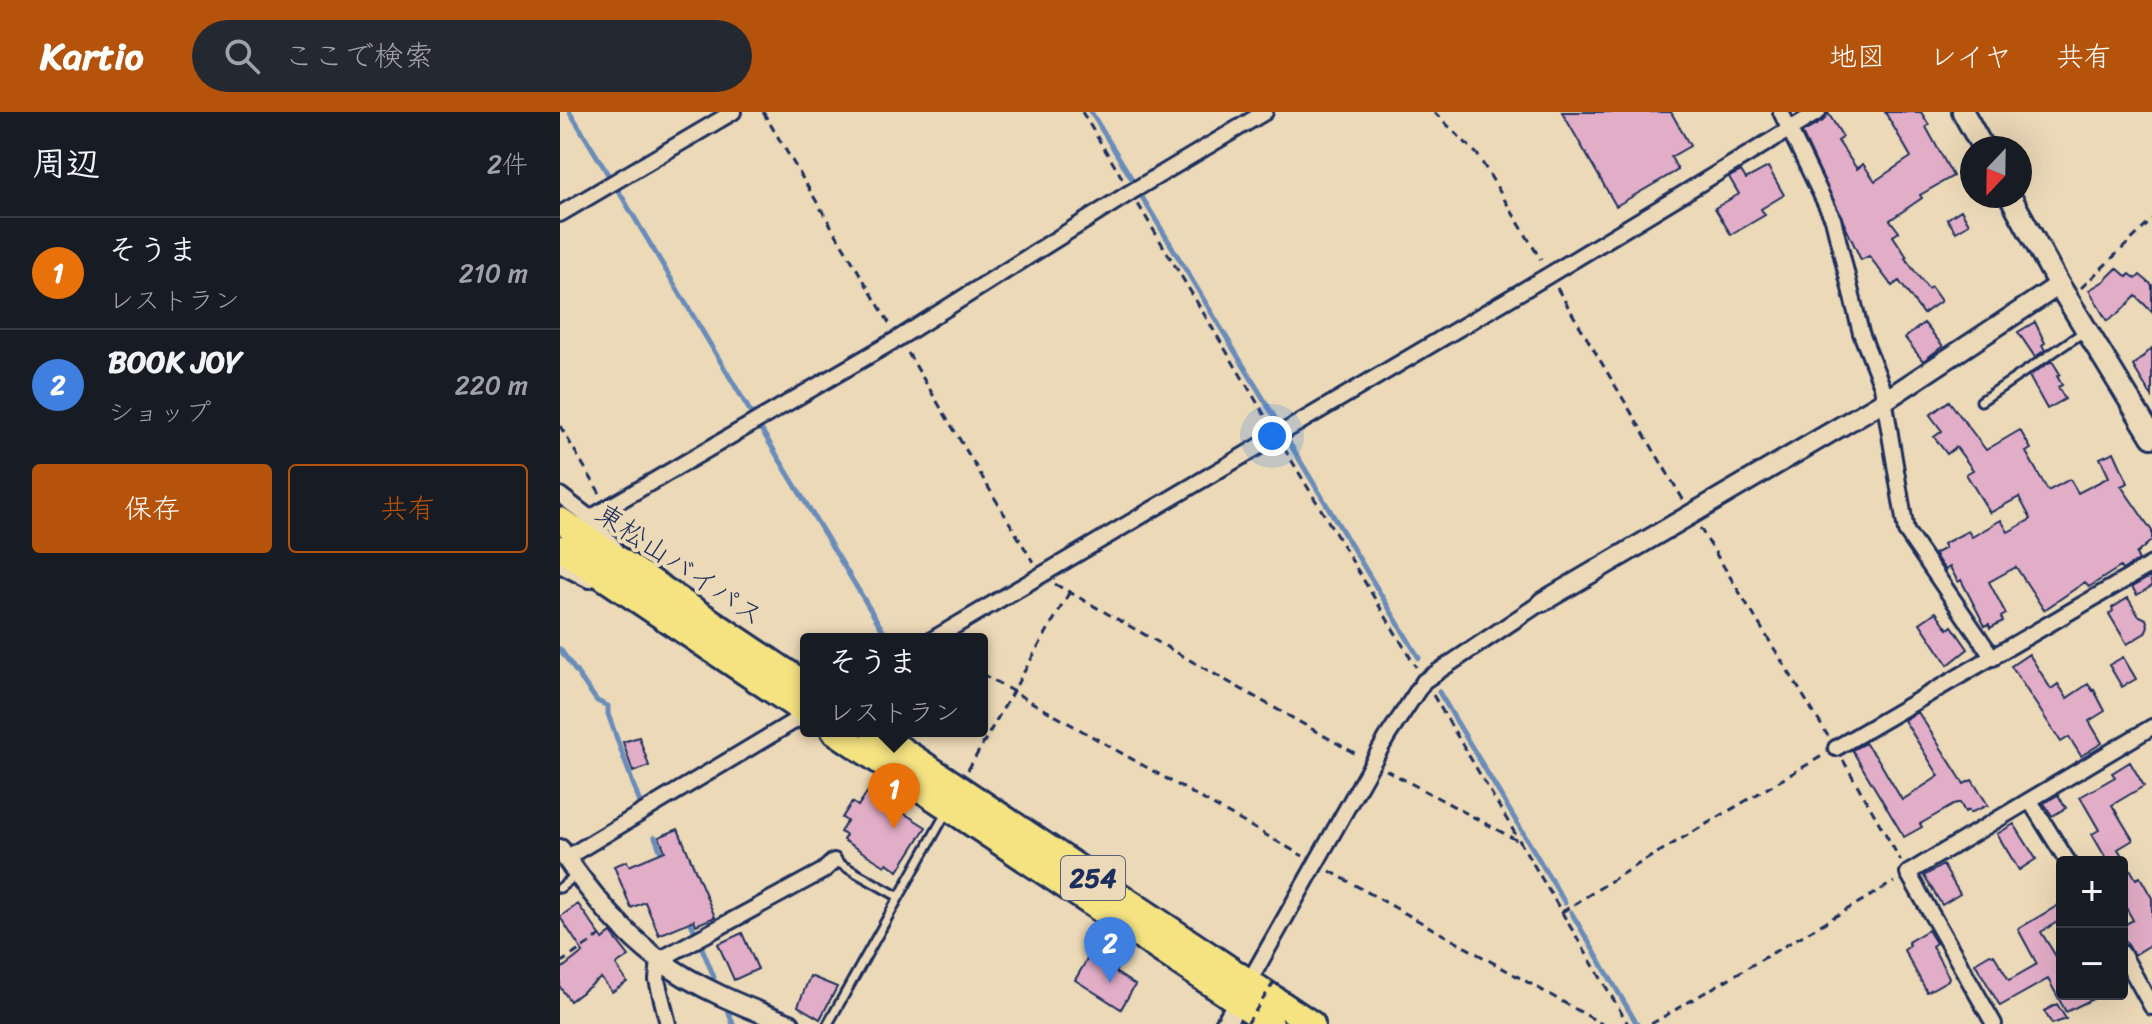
<!DOCTYPE html>
<html lang="ja">
<meta charset="utf-8">
<style>
body{margin:0;font-family:Sriracha,"Klee One",sans-serif;background:#242831;color:#f1f3f6}
.controls{position:absolute;right:24px;bottom:24px;display:grid;overflow:hidden;border-radius:8px;box-shadow:0 8px 32px #0002}
.controls button{width:72px;height:72px;display:grid;place-items:center;padding:0;border:0;border-bottom:2px solid #363941;background:#171b24;color:#f1f3f6;font:40px sans-serif}
.compass{position:absolute;left:1400px;top:24px;width:72px;height:72px;border-radius:50%;background:#171b24;box-shadow:0 8px 32px #0002;rotate:202deg}
.you{position:absolute;left:712px;top:324px;width:28px;height:28px;margin:-20px;border:6px solid #fff;border-radius:50%;background:#1a73e8;box-shadow:0 0 0 12px #1a73e833}
.badge{display:grid;place-items:center;width:52px;height:52px;border-radius:50%;background:#b45309;color:#fff;font-size:26px;font-weight:700}
.pin{position:absolute;translate:-50% -66px;filter:drop-shadow(0 2px 4px #0008)}
.pin::after{content:'';position:absolute;top:42px;width:28px;height:24px;background:inherit;clip-path:polygon(0 0,100% 0,50% 100%)}
.popup{position:absolute;left:240px;top:521px;width:188px;height:104px;box-sizing:border-box;display:grid;place-content:center;border-radius:8px;background:#171b24;filter:drop-shadow(0 2px 6px #0005);font-size:26px;white-space:nowrap;color:#9ea1a6}
.popup b{font-size:30px;color:#f1f3f6}
.popup::after{content:'';position:absolute;left:50%;top:100%;margin-left:-16px;border:16px solid transparent;border-top-color:#171b24}
.list{margin:0;padding:0;list-style:none}
h2{display:flex;justify-content:space-between;align-items:center;height:104px;margin:0;padding:0 32px;font-size:34px}
h2 small{font-size:26px;font-weight:400;color:#9ea1a6}
.list li{display:grid;grid-template-columns:52px 1fr auto;gap:24px;align-items:center;box-sizing:border-box;height:112px;padding:0 32px;border-top:2px solid #363941}
.list b{display:block;font-size:30px;white-space:nowrap}
.list p{margin:0;font-size:26px;white-space:nowrap;color:#9ea1a6}
.list em{font-size:26px;font-style:normal;color:#9ea1a6}
.actions{display:flex;gap:16px;padding:24px 32px}
.actions a{flex:1;padding:18px 0;border:2px solid #b45309;border-radius:8px;text-align:center;font-size:28px;color:#b45309}
.actions .main{background:#b45309;color:#fff}
.icon{flex:none;width:44px;height:44px;fill:none;stroke:currentColor;stroke-width:2;stroke-linecap:round;stroke-linejoin:round}
.map{position:relative;flex:none;width:1592px;height:912px;overflow:hidden}
header{display:flex;align-items:center;gap:48px;box-sizing:border-box;height:112px;padding:0 40px;background:#b45309;color:#fff}
header strong{font-size:38px}
nav{display:flex;gap:44px;margin-inline-start:auto;font-size:28px}
.search{width:560px;height:72px;background:#242831;display:flex;align-items:center;gap:20px;box-sizing:border-box;padding:0 28px;border-radius:44px;color:#9ea1a6;font-size:30px}
main{display:flex}
aside{flex:1;background:#171b24}
.map>svg:first-child{display:block}
.lines{fill:none;stroke-linecap:round;stroke-linejoin:round}
.stream{stroke:#698cba;stroke-width:5}
.building{fill:#e2adc6;stroke:#1b2f5e;stroke-width:2}
.service-casing{stroke:#1b2f5e;stroke-width:13}
.minor-casing{stroke:#1b2f5e;stroke-width:20}
.tertiary-casing{stroke:#1b2f5e;stroke-width:24}
.secondary-casing{stroke:#1b2f5e;stroke-width:26}
.trunk-casing{stroke:#1b2f5e;stroke-width:30}
.path{stroke:#1b2f5e;stroke-width:3;stroke-dasharray:8 6;stroke-linecap:butt}
.service{stroke:#ecd9b7;stroke-width:7}
.minor{stroke:#ecd9b7;stroke-width:14}
.tertiary{stroke:#ecd9b7;stroke-width:18}
.secondary{stroke:#ecd9b7;stroke-width:20}
.trunk{stroke:#f5e382;stroke-width:24}
.path-bridge{stroke:#1b2f5e;stroke-width:3;stroke-dasharray:8 6;stroke-linecap:butt}
.labels{text-anchor:middle;stroke-width:8;stroke-linejoin:round;paint-order:stroke}
.shield{fill:#ecd9b7;stroke:#5a6279;stroke-width:2}
.shield-label{font-size:26px;font-weight:bold;fill:#1b2f5e}
.street-label{font-size:28px;fill:#1b2f5e;stroke:#ecd9b7}
</style>
<header>
<strong>Kartio</strong>
<div class="search"><svg class="icon" aria-label="search" viewBox="0 0 24 24"><circle cx="10" cy="10" r="6"/><path d="M15 15l6 6"/></svg>ここで検索</div>
<nav><a>地図</a><a>レイヤ</a><a>共有</a></nav>
</header>
<main>
<aside>
<h2>周辺<small>2件</small></h2>
<ul class="list">
<li><span class="badge" style="background:#e8710a">1</span><div><b>そうま</b><p>レストラン</p></div><em>210 m</em></li>
<li><span class="badge" style="background:#3f7fe0">2</span><div><b>BOOK JOY</b><p>ショップ</p></div><em>220 m</em></li>
</ul>
<div class="actions"><a class="main">保存</a><a>共有</a></div>
</aside>
<div class="map">
<svg width="1592" height="912" viewBox="0 0 1592 912">
<rect width="100%" height="100%" fill="#ecd9b7"/>
<filter id="ink" filterUnits="userSpaceOnUse"><feTurbulence type="fractalNoise" baseFrequency=".0125" numOctaves="2"/><feDisplacementMap in="SourceGraphic" scale="16" xChannelSelector="R" yChannelSelector="G"/><feConvolveMatrix kernelMatrix="1 2 1 2 8 2 1 2 1" color-interpolation-filters="sRGB"/></filter>
<g filter="url(#ink)">
<g class="lines">
<!-- stream -->
<path class="stream" d="M 10,0 L 49,64
M 531,0 L 575,72
M 55,73 L 193,304
M 579,80 L 718,311
M 198,312 L 328,527
M 727,327 L 859,546
M 0,537 L 37,589 L 48,594 L 48,602 L 80,691
M 879,580 L 1005,791
M 95,725 L 102,743
M 1011,800 L 1077,912
M 128,804 L 134,818
M 142,836 L 154,865
M 168,899 L 173,912"/>
</g>
<!-- building -->
<path class="building" d="M 1002,0 L 1111,0 L 1130,34 L 1111,45 L 1118,58 L 1056,94 Z
M 1325,0 L 1361,0 L 1369,13 L 1366,15 L 1393,64 L 1360,83 L 1362,86 L 1330,108 L 1339,120 L 1333,124 L 1347,145 L 1345,146 L 1368,177 L 1371,175 L 1381,189 L 1363,202 L 1339,169 L 1332,174 L 1309,144 L 1301,148 L 1242,21 L 1263,9 L 1268,1 L 1283,25 L 1278,29 L 1297,57 L 1303,52 L 1315,69 L 1351,45 Z
M 1208,55 L 1224,83 L 1201,97 L 1205,103 L 1171,123 L 1155,96 L 1179,82 L 1169,65 L 1181,59 L 1186,67 Z
M 1401,98 L 1409,112 L 1396,120 L 1387,107 Z
M 1557,156 L 1567,165 L 1570,162 L 1576,167 L 1580,163 L 1592,173 L 1592,200 L 1576,184 L 1559,201 L 1547,209 L 1529,178 L 1544,169 Z
M 1475,210 L 1485,231 L 1482,233 L 1485,238 L 1475,245 L 1458,220 Z
M 1364,211 L 1383,234 L 1363,249 L 1345,226 Z
M 1592,236 L 1592,285 L 1573,254 Z
M 1492,249 L 1500,262 L 1497,264 L 1502,273 L 1498,275 L 1505,287 L 1487,297 L 1469,264 Z
M 1389,289 L 1426,338 L 1460,318 L 1471,337 L 1466,340 L 1488,379 L 1510,367 L 1518,381 L 1549,365 L 1540,346 L 1554,340 L 1568,371 L 1561,374 L 1592,419 L 1592,428 L 1576,442 L 1579,448 L 1562,458 L 1560,455 L 1529,475 L 1525,470 L 1484,498 L 1456,455 L 1429,470 L 1446,502 L 1441,505 L 1443,509 L 1430,516 L 1429,512 L 1425,514 L 1401,468 L 1398,470 L 1390,455 L 1385,458 L 1374,442 L 1385,436 L 1383,432 L 1408,419 L 1412,425 L 1441,408 L 1448,420 L 1471,407 L 1459,385 L 1430,401 L 1406,362 L 1413,358 L 1396,335 L 1387,342 L 1374,325 L 1382,319 L 1370,303 Z
M 1590,465 L 1592,474 L 1577,483 L 1572,475 Z
M 1568,486 L 1578,503 L 1586,507 L 1588,514 L 1585,521 L 1567,532 L 1549,502 L 1553,499 L 1552,496 Z
M 1376,500 L 1388,517 L 1392,514 L 1408,537 L 1388,553 L 1360,511 Z
M 1469,542 L 1491,577 L 1498,572 L 1507,586 L 1528,572 L 1533,579 L 1534,578 L 1545,599 L 1529,609 L 1542,631 L 1521,644 L 1509,625 L 1501,630 L 1451,554 Z
M 1563,545 L 1576,567 L 1562,575 L 1549,553 Z
M 1358,600 L 1404,672 L 1412,668 L 1428,693 L 1410,701 L 1409,698 L 1405,700 L 1400,691 L 1397,691 L 1360,712 L 1362,715 L 1344,725 L 1292,638 L 1305,631 L 1318,647 L 1342,688 L 1379,664 L 1344,608 Z
M 79,625 L 89,654 L 73,660 L 63,630 Z
M 1570,650 L 1584,674 L 1552,693 L 1573,728 L 1558,737 L 1576,767 L 1580,765 L 1592,786 L 1592,832 L 1574,843 L 1562,823 L 1562,814 L 1573,808 L 1562,789 L 1562,750 L 1548,750 L 1532,722 L 1539,718 L 1520,685 L 1555,665 L 1552,661 Z
M 308,679 L 366,715 L 338,759 L 327,751 L 325,754 L 283,728 L 286,723 L 280,720 L 287,709 L 282,706 L 292,690 L 298,694 Z
M 1498,683 L 1506,696 L 1492,704 L 1484,691 Z
M 1454,712 L 1476,747 L 1459,758 L 1437,722 Z
M 118,717 L 155,805 L 136,813 L 134,808 L 99,823 L 85,790 L 71,796 L 54,754 L 67,749 L 69,754 L 105,739 L 99,725 Z
M 1383,753 L 1400,782 L 1382,793 L 1364,764 Z
M 1502,791 L 1502,807 L 1481,820 L 1502,854 L 1502,882 L 1543,882 L 1506,900 L 1488,867 L 1440,894 L 1415,851 L 1430,842 L 1434,843 L 1449,868 L 1477,852 L 1458,817 Z
M 18,792 L 43,827 L 51,821 L 69,844 L 56,853 L 67,870 L 52,880 L 41,866 L 10,889 L 0,875 L 0,858 L 23,840 L 0,805 Z
M 1368,818 L 1376,831 L 1372,834 L 1389,865 L 1388,868 L 1367,880 L 1344,838 L 1350,834 L 1348,830 Z
M 182,821 L 198,857 L 174,868 L 158,832 Z
M 529,844 L 536,848 L 539,844 L 558,855 L 555,860 L 575,873 L 561,897 L 515,868 Z
M 250,864 L 277,875 L 260,907 L 238,894 Z
M 1497,892 L 1506,907 L 1492,912 L 1484,899 Z"/>
<g class="lines">
<defs>
<path id="service" d="M 1421,289 L 1525,219
M 275,749 L 339,785
M 0,776 L 16,763
M 268,912 L 386,701"/>
<path id="minor" d="M 1221,0 L 1273,107 L 1301,221 L 1322,274 L 1346,419 L 1433,546
M 0,102 L 173,0
M 0,383 L 30,406 L 54,435
M 30,406 L 339,226 L 571,80 L 705,0
M 0,453 L 29,468
M 373,527 L 989,163 L 1258,0
M 1276,636 L 1592,452
M 1470,689 L 1508,750
M 6,746 L 246,602
M 1562,841 L 1592,895
M 689,870 L 827,625 L 864,569 L 982,490
M 108,912 L 97,868 L 99,848 L 263,759 L 274,749
M 1434,912 L 1348,761 L 1592,615"/>
<path id="tertiary" d="M 982,490 L 1324,289 L 1499,173
M 0,737 C 27,777 59,818 98,847 C 137,876 185,895 230,912
M 665,912 L 684,880"/>
<path id="secondary" d="M 1403,0 L 1423,36
M 1450,84 L 1499,173 L 1592,325"/>
<path id="trunk" d="M 0,408 L 246,573
M 0,436 L 246,601
M 274,619 L 711,912
M 314,619 L 752,912"/>
</defs>
<!-- service casing -->
<use href="#service" class="service-casing"/>
<!-- minor casing -->
<use href="#minor" class="minor-casing"/>
<!-- tertiary casing -->
<use href="#tertiary" class="tertiary-casing"/>
<!-- secondary casing -->
<use href="#secondary" class="secondary-casing"/>
<!-- trunk casing -->
<use href="#trunk" class="trunk-casing"/>
<!-- path -->
<path class="path" d="M 203,0 L 331,214
M 522,0 L 564,69
M 874,0 L 917,42 L 981,148
M 578,92 L 710,312
M 997,176 L 1124,389
M 1521,176 L 1592,108
M 348,241 L 473,450
M 0,314 L 41,383
M 724,336 L 856,555
M 1140,416 L 1268,624
M 495,472 L 798,643
M 422,562 L 743,744
M 873,583 L 1068,912
M 1283,648 L 1341,749
M 408,658 L 509,481
M 826,658 L 960,730
M 770,759 L 1042,912
M 1002,800 L 1070,757 L 1262,644
M 0,851 L 43,822
M 1091,912 L 1334,770"/>
<!-- service -->
<use href="#service" class="service"/>
<!-- minor -->
<use href="#minor" class="minor"/>
<!-- tertiary -->
<use href="#tertiary" class="tertiary"/>
<!-- secondary -->
<use href="#secondary" class="secondary"/>
<!-- trunk -->
<use href="#trunk" class="trunk"/>
<!-- path-bridge -->
<path class="path-bridge" d="M 687,912 L 714,870"/>
</g>
</g>
<g class="labels">
<!-- shield labels -->
<rect class="shield" x="501" y="744" width="64" height="44" rx="6"/>
<g class="shield-label">
<text x="533" y="775">254</text>
</g>
<!-- street labels -->
<g class="street-label">
<text transform="translate(120 452) rotate(34)" y="10">東松山バイパス</text>
</g>
</g>
</svg>
<div class="controls">
<button>+</button>
<button>−</button>
</div>
<svg class="compass" viewBox="-18 -18 36 36"><path d="M0-13l5 13h-10z" fill="#e53935"/><path d="M0 13l5-13h-10z" fill="#9ea1a6"/></svg>
<div class="you"></div>
<div class="pin badge" style="left:334px;top:717px;background:#e8710a">1</div>
<div class="popup"><b>そうま</b>レストラン</div>
<div class="pin badge" style="left:550px;top:871px;background:#3f7fe0">2</div>
</div>
</main>
